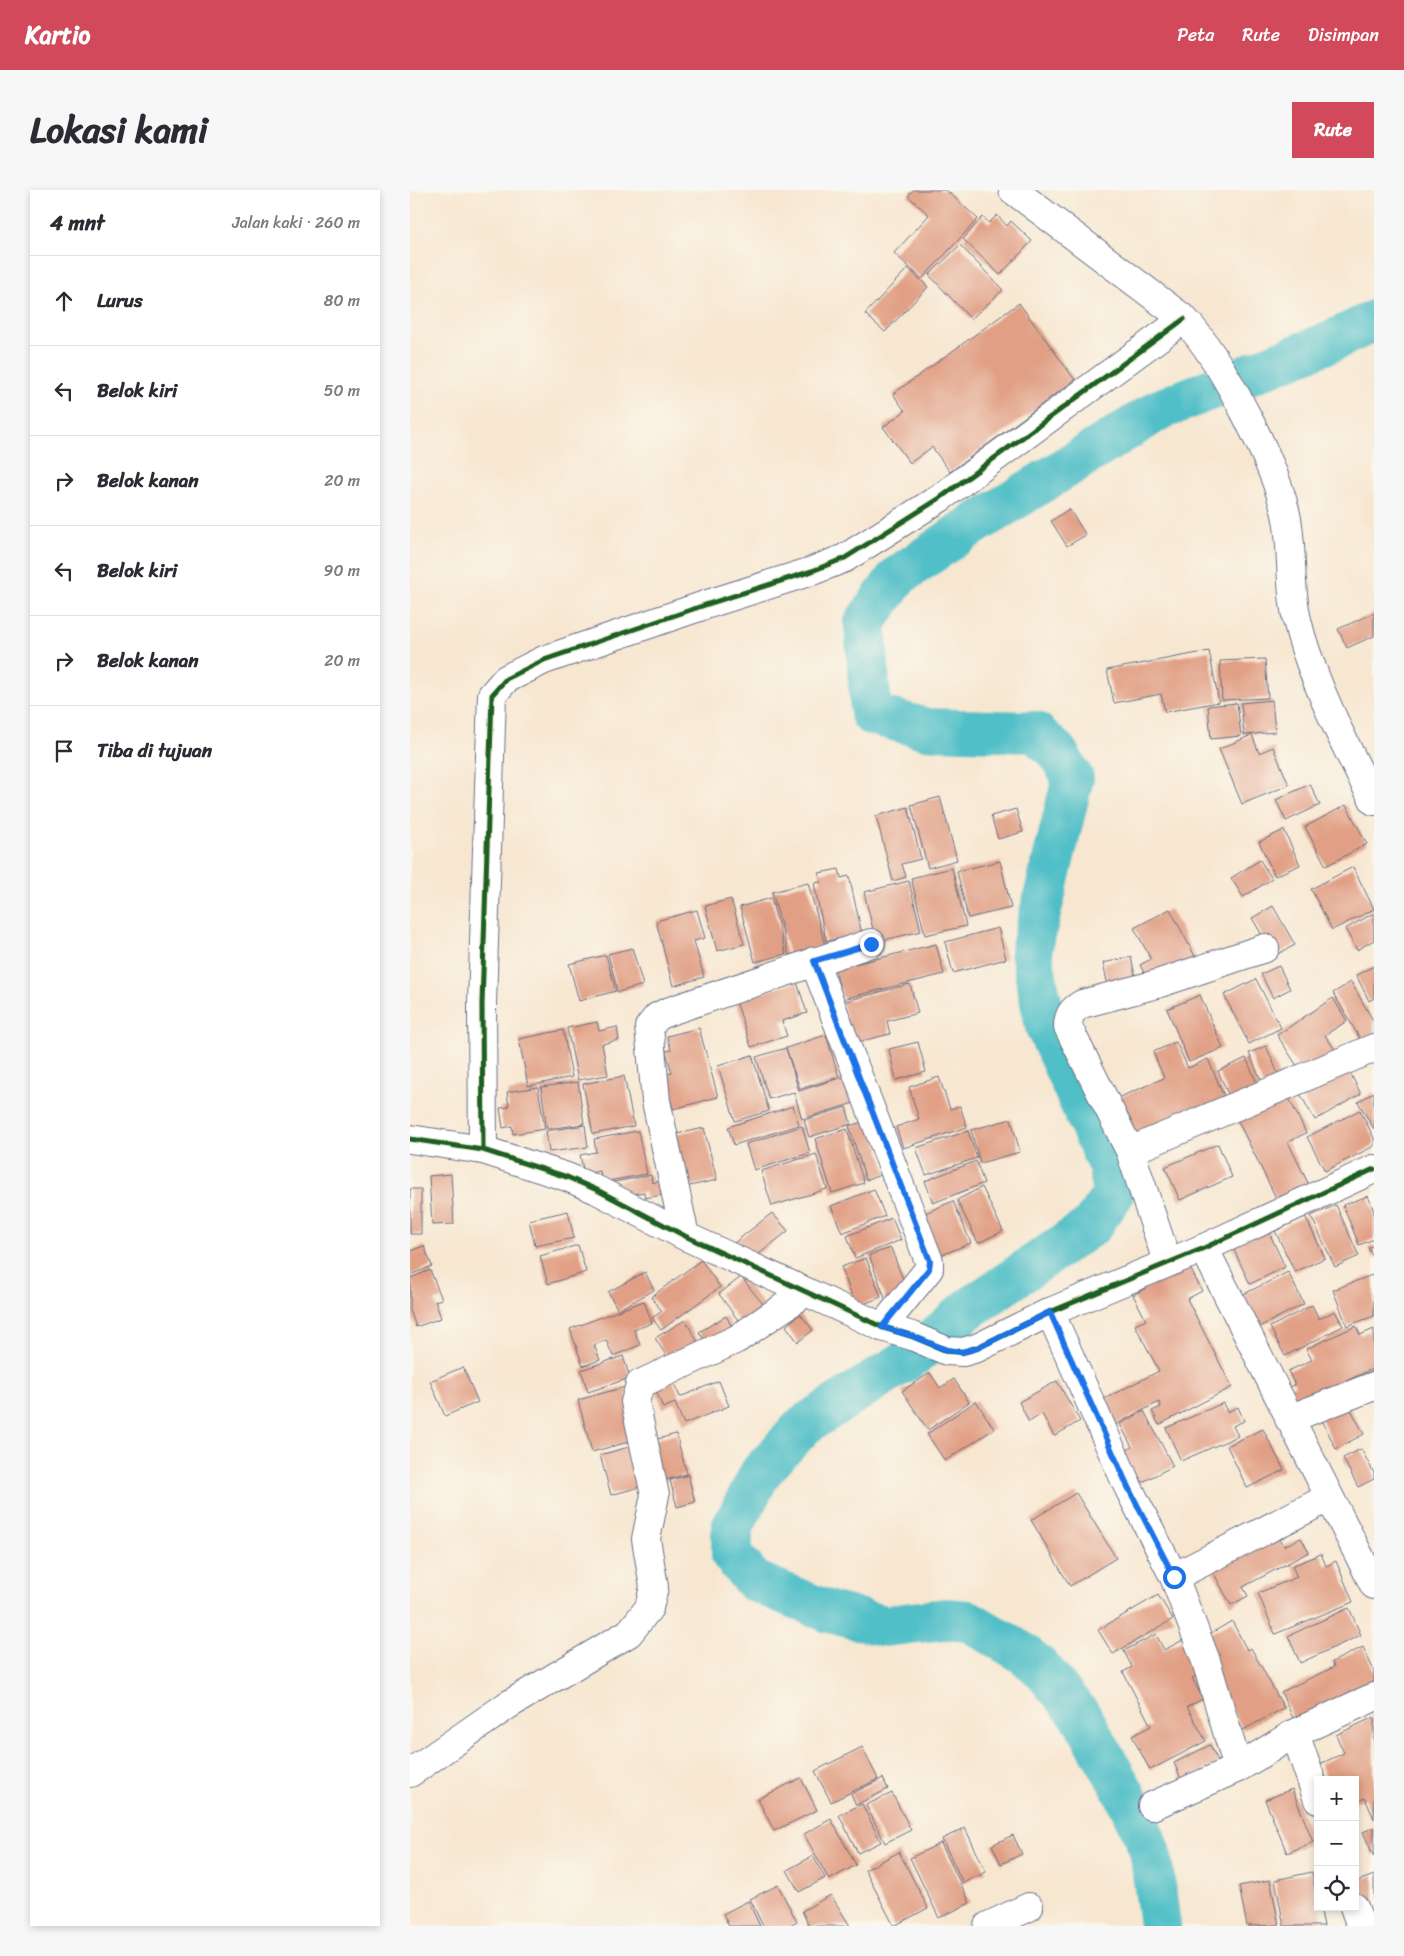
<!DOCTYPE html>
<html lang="id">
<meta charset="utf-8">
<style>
body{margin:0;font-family:Sriracha,sans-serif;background:#f7f7f7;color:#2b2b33}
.controls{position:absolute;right:15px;bottom:15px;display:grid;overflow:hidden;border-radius:0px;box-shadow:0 2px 8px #0003}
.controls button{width:45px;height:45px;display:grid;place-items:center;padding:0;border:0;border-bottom:1px solid #e1e1e2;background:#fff;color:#2b2b33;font:25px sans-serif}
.stop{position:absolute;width:15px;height:15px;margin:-11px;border:4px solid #1a73e8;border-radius:50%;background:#fff}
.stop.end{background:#1a73e8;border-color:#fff;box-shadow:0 1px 5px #0008}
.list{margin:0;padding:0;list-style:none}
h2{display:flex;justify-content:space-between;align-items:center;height:65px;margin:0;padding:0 20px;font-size:21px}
h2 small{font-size:16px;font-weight:400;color:#7c7c81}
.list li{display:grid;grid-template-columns:32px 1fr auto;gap:15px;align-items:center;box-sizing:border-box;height:90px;padding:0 20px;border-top:1px solid #e1e1e2}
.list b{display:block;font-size:19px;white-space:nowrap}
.list em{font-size:16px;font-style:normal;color:#7c7c81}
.icon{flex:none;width:28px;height:28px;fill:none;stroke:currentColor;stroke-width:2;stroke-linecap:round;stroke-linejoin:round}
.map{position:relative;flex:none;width:964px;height:1736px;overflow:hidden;border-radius:0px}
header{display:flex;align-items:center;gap:30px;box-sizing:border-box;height:70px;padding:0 25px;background:#d1495b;color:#fff}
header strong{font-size:24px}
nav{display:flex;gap:28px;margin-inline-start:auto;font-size:18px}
.intro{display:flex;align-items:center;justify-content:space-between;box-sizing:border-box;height:120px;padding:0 30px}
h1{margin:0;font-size:35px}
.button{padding:12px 22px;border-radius:0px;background:#d1495b;color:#fff;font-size:18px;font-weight:700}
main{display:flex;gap:30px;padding:0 30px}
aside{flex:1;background:#fff;border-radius:0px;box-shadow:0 2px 8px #0003}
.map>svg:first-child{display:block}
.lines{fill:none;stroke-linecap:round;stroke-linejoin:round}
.river{stroke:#51bfc7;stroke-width:42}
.building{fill:#e1a086}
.minor-casing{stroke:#686f86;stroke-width:30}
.tertiary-casing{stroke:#686f86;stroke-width:30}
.minor{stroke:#fff;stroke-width:28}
.tertiary{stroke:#fff;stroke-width:28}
.cycleway-casing{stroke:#fbf7ec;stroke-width:8}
.cycleway{stroke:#1b5e20;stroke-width:5}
.route{stroke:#1a73e8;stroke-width:6}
</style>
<header>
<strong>Kartio</strong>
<nav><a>Peta</a><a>Rute</a><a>Disimpan</a></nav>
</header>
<div class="intro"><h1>Lokasi kami</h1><a class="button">Rute</a></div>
<main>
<aside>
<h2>4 mnt<small>Jalan kaki · 260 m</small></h2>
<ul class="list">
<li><svg class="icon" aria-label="ahead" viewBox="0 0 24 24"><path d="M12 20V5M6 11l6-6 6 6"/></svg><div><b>Lurus</b></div><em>80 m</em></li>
<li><svg class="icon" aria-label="left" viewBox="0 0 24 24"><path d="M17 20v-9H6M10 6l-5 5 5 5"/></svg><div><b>Belok kiri</b></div><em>50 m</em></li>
<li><svg class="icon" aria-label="right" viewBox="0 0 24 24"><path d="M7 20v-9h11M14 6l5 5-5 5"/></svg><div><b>Belok kanan</b></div><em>20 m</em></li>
<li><svg class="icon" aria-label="left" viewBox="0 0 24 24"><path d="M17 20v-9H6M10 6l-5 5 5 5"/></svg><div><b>Belok kiri</b></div><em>90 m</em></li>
<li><svg class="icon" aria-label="right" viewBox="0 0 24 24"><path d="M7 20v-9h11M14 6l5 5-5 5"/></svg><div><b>Belok kanan</b></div><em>20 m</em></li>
<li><svg class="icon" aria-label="arrive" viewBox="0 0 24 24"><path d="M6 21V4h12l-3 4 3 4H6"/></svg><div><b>Tiba di tujuan</b></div></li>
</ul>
</aside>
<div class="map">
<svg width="964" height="1736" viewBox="0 0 964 1736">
<rect width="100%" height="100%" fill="#fbf7ec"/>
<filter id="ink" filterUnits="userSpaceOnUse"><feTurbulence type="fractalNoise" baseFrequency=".02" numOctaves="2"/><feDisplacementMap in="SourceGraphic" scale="10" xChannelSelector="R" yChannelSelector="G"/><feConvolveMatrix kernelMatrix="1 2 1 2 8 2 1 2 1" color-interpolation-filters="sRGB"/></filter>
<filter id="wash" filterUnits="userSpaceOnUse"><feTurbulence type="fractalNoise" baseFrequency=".0096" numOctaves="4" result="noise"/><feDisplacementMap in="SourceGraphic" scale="20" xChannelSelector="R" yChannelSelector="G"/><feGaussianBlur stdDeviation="1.12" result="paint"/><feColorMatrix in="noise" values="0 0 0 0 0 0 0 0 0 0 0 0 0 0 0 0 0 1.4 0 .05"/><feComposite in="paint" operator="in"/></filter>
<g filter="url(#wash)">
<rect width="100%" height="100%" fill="#f7e7d1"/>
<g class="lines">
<!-- river -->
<path class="river" d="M 750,1736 L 740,1660 L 715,1604 L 673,1529 L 633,1480 L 613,1463 L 559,1431 L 535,1429 L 475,1436 L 419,1422 L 344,1391 L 322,1365 L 322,1338 L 351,1282 L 394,1235 L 505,1165 L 557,1120 L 681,1036 L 703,1005 L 699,977 L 636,837 L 621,761 L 663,588 L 647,562 L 625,542 L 517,539 L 461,524 L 455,432 L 488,386 L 552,342 L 749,220 L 922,151 L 964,131"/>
</g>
<g id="blocks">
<!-- building -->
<path class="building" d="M 503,0 L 536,0 L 568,29 L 512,89 L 484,63 L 519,25 L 498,6 Z
M 587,25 L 597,36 L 601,31 L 622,51 L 590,85 L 553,49 L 573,27 L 579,33 Z
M 550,55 L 593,100 L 561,129 L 519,85 Z
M 498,78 L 518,97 L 475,142 L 455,124 Z
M 609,113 L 665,190 L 540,282 L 522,257 L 500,273 L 473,237 L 495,221 L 483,204 Z
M 659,319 L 676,345 L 657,356 L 641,331 Z
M 964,423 L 964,446 L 937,458 L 928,439 Z
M 799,461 L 809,512 L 755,522 L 751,504 L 704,513 L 697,480 Z
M 855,469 L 858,508 L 812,510 L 810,471 Z
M 862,510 L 865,542 L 834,545 L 831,513 Z
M 827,513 L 831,546 L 801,549 L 798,516 Z
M 842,545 L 849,563 L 863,557 L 879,595 L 832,614 L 809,559 Z
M 900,594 L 910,615 L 876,631 L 866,610 Z
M 530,607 L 547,670 L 518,678 L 501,615 Z
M 936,615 L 957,654 L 916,676 L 895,637 Z
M 498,617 L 511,669 L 492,674 L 496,687 L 483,691 L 466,626 Z
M 606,619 L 613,642 L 588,649 L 581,626 Z
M 874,640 L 890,675 L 865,686 L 849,652 Z
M 850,670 L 862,689 L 833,707 L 821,688 Z
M 590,671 L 601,718 L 558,728 L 547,681 Z
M 943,677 L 964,719 L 922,740 L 901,699 Z
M 542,678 L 556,736 L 515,745 L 501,688 Z
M 429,679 L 431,688 L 439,686 L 452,744 L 416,751 L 404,693 L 411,692 L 409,683 Z
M 499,691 L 511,741 L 466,752 L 454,702 Z
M 398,693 L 415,755 L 379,765 L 362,702 Z
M 361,708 L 376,764 L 345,772 L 330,717 Z
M 321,709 L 334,754 L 307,761 L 295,716 Z
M 863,716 L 885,755 L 864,766 L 842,728 Z
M 760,719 L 787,770 L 740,794 L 730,775 L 741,769 L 724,738 Z
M 287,720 L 295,748 L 284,751 L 294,787 L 263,796 L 246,731 Z
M 964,723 L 964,750 L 947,760 L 935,739 Z
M 588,738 L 596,769 L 543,783 L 535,752 Z
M 526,754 L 534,784 L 433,809 L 425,779 Z
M 222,758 L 233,795 L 208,802 L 198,764 Z
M 196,765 L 206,801 L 169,811 L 159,774 Z
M 721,767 L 727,795 L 699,801 L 693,773 Z
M 869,776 L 880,799 L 863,808 L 851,784 Z
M 964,776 L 964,808 L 959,811 L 946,785 Z
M 846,789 L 871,838 L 839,854 L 814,805 Z
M 387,792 L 397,823 L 372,831 L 377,846 L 341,857 L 326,811 Z
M 941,792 L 964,832 L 964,852 L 955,857 L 923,803 Z
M 500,794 L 508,823 L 477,831 L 480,844 L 443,853 L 432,812 Z
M 790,805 L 813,858 L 779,872 L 757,819 Z
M 923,808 L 937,831 L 915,845 L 927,863 L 893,885 L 867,845 Z
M 187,832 L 189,841 L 207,837 L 209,850 L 192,854 L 198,885 L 168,890 L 157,838 Z
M 289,838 L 308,907 L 263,919 L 254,885 L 262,883 L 256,861 L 261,860 L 257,846 Z
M 153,840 L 162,887 L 118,896 L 109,849 Z
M 416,845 L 429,887 L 390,899 L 376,858 Z
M 508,852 L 516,882 L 486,890 L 479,859 Z
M 766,852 L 778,878 L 798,869 L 817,913 L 721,955 L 701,911 L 754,888 L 743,862 Z
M 856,856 L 871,890 L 854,897 L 839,863 Z
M 376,858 L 389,901 L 436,886 L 444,913 L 392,929 L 384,902 L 359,909 L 346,867 Z
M 342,865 L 359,921 L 325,931 L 308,876 Z
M 836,868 L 850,900 L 822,913 L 808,881 Z
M 937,877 L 951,904 L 905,930 L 890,904 Z
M 214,886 L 224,936 L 183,944 L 173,894 Z
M 529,887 L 540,919 L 550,916 L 557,937 L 493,958 L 486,937 L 509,929 L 499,897 Z
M 168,892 L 174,934 L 137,939 L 131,897 Z
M 128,897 L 135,939 L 103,944 L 102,936 L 93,938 L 90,918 L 99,917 L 97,902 Z
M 964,902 L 964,939 L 948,912 Z
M 877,904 L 896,943 L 878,952 L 900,997 L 868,1012 L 827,929 Z
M 383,916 L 389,935 L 324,955 L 318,937 Z
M 436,917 L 441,934 L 399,947 L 394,930 Z
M 950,920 L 964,948 L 964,956 L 915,981 L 897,947 Z
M 601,929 L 610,962 L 570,973 L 561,940 Z
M 459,930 L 477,983 L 456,990 L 439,936 Z
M 175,935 L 178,957 L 139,962 L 136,941 Z
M 392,936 L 400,963 L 344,980 L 336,954 Z
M 294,938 L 307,990 L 275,997 L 262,945 Z
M 437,939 L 454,993 L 422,1003 L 405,949 Z
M 228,941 L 237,984 L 192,992 L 190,981 L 174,984 L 170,965 L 186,962 L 184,949 Z
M 558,941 L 567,968 L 516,985 L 506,958 Z
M 808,954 L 822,987 L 770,1010 L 755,977 Z
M 406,964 L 417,999 L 362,1016 L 351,981 Z
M 566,971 L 574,993 L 523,1013 L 515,991 Z
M 41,984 L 44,1034 L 22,1035 L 19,986 Z
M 241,985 L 242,993 L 254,990 L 257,1004 L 235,1008 L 234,1002 L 206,1007 L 203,992 Z
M 572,997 L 593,1041 L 568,1053 L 547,1010 Z
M 0,999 L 11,999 L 11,1044 L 0,1044 Z
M 464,999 L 475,1026 L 432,1043 L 421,1016 Z
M 958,1006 L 964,1021 L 964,1049 L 949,1055 L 933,1015 Z
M 543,1011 L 561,1053 L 529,1066 L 511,1025 Z
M 926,1015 L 949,1066 L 925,1077 L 901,1026 Z
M 158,1021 L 164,1048 L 125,1056 L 119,1030 Z
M 362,1023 L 378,1041 L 339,1072 L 324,1053 Z
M 895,1026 L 915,1068 L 885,1082 L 865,1041 Z
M 482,1028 L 491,1050 L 445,1068 L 437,1046 Z
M 858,1040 L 875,1077 L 840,1094 L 822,1056 Z
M 168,1055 L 176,1082 L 138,1094 L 130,1066 Z
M 964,1055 L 964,1069 L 958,1058 Z
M 14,1056 L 22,1076 L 0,1085 L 0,1061 Z
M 481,1058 L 497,1100 L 478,1116 L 459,1065 Z
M 456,1068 L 471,1107 L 446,1117 L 431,1077 Z
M 291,1070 L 310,1097 L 251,1140 L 242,1128 L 252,1121 L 241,1107 Z
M 779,1076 L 792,1101 L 777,1109 L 822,1197 L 749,1235 L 742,1221 L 751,1217 L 749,1212 L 699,1238 L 686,1213 L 749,1181 L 725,1135 L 736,1130 L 723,1105 Z
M 20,1080 L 32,1109 L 25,1111 L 31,1128 L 6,1137 L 0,1120 L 0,1088 Z
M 235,1082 L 244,1100 L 208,1120 L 198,1102 Z
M 878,1082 L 894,1114 L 849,1137 L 832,1105 Z
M 962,1085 L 964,1091 L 964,1126 L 937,1136 L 923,1100 Z
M 331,1087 L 357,1119 L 333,1137 L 309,1104 Z
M 234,1111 L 242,1133 L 224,1140 L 230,1155 L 203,1166 L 196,1150 L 184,1155 L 190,1170 L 173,1176 L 160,1139 Z
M 902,1115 L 909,1129 L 925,1121 L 933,1136 L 875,1166 L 860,1137 Z
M 390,1124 L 403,1140 L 388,1152 L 376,1136 Z
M 316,1126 L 326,1144 L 300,1160 L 289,1142 Z
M 275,1130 L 288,1152 L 259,1170 L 245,1148 Z
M 946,1136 L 950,1145 L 964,1139 L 964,1178 L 880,1217 L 872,1200 L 885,1195 L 878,1181 L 902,1170 L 896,1159 Z
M 213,1166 L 220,1188 L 178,1202 L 171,1180 Z
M 53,1177 L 68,1212 L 35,1226 L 20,1191 Z
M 520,1183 L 530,1198 L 544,1189 L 559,1212 L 518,1240 L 492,1201 Z
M 263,1191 L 270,1207 L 309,1191 L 319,1216 L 274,1234 L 265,1213 L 253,1218 L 245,1198 Z
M 647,1191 L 670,1231 L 644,1246 L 632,1224 L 619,1232 L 609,1212 Z
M 215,1197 L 229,1249 L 182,1262 L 168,1210 Z
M 566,1211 L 584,1239 L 535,1271 L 517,1244 Z
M 813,1213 L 817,1222 L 828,1217 L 834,1231 L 823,1236 L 828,1246 L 771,1271 L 756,1238 Z
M 938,1214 L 954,1244 L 926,1259 L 911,1228 Z
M 734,1221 L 763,1276 L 725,1296 L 708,1265 L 722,1257 L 710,1234 Z
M 853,1239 L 874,1280 L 837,1298 L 817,1256 Z
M 266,1244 L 277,1284 L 201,1305 L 190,1265 Z
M 951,1259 L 964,1283 L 964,1289 L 948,1297 L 933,1268 Z
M 278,1285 L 285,1312 L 267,1317 L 260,1290 Z
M 666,1303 L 706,1368 L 660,1396 L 621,1330 Z
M 868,1345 L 874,1356 L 891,1348 L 899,1362 L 833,1397 L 838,1406 L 821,1415 L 802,1380 Z
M 911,1364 L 916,1376 L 926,1371 L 943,1412 L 865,1444 L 848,1403 L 887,1387 L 882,1376 Z
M 748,1405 L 763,1429 L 703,1464 L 688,1440 Z
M 939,1418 L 951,1445 L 890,1473 L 878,1446 Z
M 822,1431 L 837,1460 L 841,1458 L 874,1518 L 833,1540 L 801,1480 L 796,1446 Z
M 746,1444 L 754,1460 L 773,1450 L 791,1483 L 782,1488 L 793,1509 L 777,1517 L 796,1551 L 740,1580 L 722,1546 L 741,1536 L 713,1482 L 722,1477 L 714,1461 Z
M 953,1457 L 964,1481 L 964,1506 L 889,1541 L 871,1502 L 924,1477 L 922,1472 Z
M 964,1527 L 964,1629 L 955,1608 L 945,1612 L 945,1590 L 917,1590 L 910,1574 L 934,1563 L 926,1545 Z
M 800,1555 L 809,1573 L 772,1591 L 764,1573 Z
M 452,1557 L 468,1589 L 421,1612 L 405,1581 Z
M 391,1588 L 407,1620 L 364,1641 L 348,1609 Z
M 473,1588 L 478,1599 L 446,1615 L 441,1604 Z
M 882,1599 L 903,1652 L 877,1663 L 855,1610 Z
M 482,1603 L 501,1640 L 475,1653 L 456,1615 Z
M 452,1614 L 471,1652 L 448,1663 L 429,1625 Z
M 421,1629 L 446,1675 L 419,1690 L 394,1644 Z
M 964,1637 L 964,1667 L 953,1642 Z
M 555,1638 L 576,1682 L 553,1693 L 532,1649 Z
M 603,1645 L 612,1664 L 591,1674 L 582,1655 Z
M 531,1653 L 560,1713 L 529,1728 L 500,1668 Z
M 489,1662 L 518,1718 L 484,1736 L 455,1680 Z
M 403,1666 L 415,1688 L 389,1702 L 377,1680 Z
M 902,1682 L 908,1717 L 910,1717 L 914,1736 L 874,1736 L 865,1690 Z
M 964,1685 L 964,1734 L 945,1705 L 945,1692 Z
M 860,1690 L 869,1735 L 837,1736 L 829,1696 Z
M 368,1695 L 387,1732 L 380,1736 L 353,1736 L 340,1709 Z
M 421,1705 L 440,1736 L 399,1736 L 392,1721 Z
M 338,1711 L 350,1736 L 319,1736 L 313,1724 Z"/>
</g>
</g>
<g filter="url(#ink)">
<use href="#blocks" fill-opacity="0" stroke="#686f86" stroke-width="1"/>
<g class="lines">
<defs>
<path id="minor" d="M 404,771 L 519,1071 L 519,1079 L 472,1137
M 73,960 L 72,814 L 82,505 L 96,489 L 134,470 L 298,414 L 402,381 L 435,368 L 530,308 L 774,129
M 720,961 L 964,858
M 275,1046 L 246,911 L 239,837 L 247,827 L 257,822 L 461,753
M 794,1058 L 964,1395
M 757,1071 L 720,961 L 658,837 C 658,825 662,820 672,814 L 747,794 L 855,758
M 640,1122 L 718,1297 L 764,1387 L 796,1471 L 828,1578
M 879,1229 L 964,1196
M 764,1387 L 918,1308
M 885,1543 L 908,1610
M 0,1583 L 98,1515 L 219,1443 L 239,1418 L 244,1397 L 236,1349 L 245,1305 L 225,1212 L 230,1194 L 327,1149 L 396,1102
M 742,1616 L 828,1578 L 885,1543 L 964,1507
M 944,1717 L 951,1736
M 578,1736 L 619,1717"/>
<path id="tertiary" d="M 603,0 L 774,129 C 811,168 867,276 877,329 C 883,362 879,397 887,430 C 900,486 937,560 964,611
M 0,949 L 73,960 L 157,987 L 187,1000 L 275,1046 L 472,1137 L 502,1146 L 537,1161 L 553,1162 L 567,1158 L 640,1122 L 794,1058 L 964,979"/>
</defs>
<!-- minor casing -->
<use href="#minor" class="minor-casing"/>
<!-- tertiary casing -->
<use href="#tertiary" class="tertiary-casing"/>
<!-- minor -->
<use href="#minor" class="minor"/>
<!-- tertiary -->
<use href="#tertiary" class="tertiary"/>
<defs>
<path id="cycleway" d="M 0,949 L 73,960 L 157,987 L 187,1000 L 275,1046 L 472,1137 L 502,1146 L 537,1161 L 553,1162 L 567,1158 L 640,1122 L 794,1058 L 964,979
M 73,960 L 72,814 L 82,505 L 96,489 L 134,470 L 298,414 L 402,381 L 435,368 L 530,308 L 774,129"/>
</defs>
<!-- cycleway casing -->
<use href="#cycleway" class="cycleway-casing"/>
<!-- cycleway -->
<use href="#cycleway" class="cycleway"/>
</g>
</g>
<g class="lines" filter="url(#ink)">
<!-- route -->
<path class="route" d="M 461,754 L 404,771 L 520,1071 L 519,1079 L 472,1137 L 502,1146 L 537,1160 L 552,1162 L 567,1158 L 640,1122 L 718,1297 L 764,1387"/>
</g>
</svg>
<div class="controls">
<button>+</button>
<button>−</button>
<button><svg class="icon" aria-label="locate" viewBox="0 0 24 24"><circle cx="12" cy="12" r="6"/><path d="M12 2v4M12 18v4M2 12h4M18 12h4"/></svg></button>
</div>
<div class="stop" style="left:764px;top:1387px"></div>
<div class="stop end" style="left:461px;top:754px"></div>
</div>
</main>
